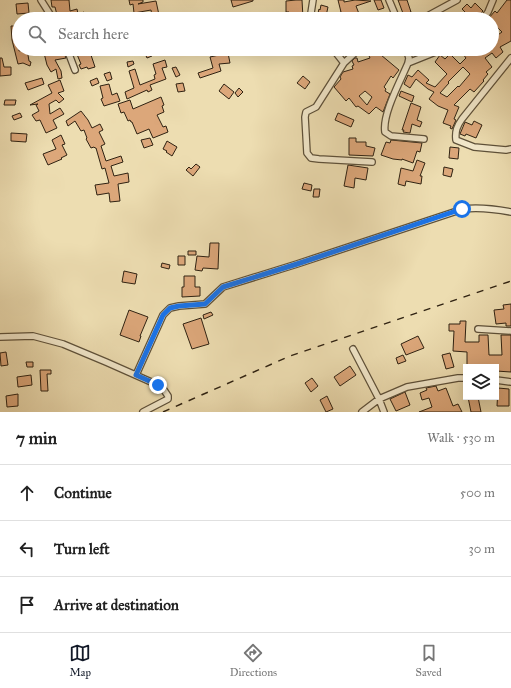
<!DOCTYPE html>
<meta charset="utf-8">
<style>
body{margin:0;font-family:"IM FELL Great Primer",serif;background:#f2f2f2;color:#222}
.controls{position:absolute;right:12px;bottom:12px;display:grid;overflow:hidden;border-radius:0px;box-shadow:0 4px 16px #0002}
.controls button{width:36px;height:36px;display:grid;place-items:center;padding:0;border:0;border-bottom:1px solid #e0e0e0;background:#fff;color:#222;font:20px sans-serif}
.stop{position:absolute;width:12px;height:12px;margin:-9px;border:3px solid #1a73e8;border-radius:50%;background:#fff}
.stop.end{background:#1a73e8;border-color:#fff;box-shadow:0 1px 4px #0008}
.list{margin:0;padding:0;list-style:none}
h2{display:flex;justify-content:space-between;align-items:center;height:52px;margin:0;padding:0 16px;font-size:17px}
h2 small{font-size:13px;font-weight:400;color:#767676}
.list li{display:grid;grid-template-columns:26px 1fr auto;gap:12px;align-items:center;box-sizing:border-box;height:56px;padding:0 16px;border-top:1px solid #e0e0e0}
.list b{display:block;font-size:15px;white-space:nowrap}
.list em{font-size:13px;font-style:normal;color:#767676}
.icon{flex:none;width:22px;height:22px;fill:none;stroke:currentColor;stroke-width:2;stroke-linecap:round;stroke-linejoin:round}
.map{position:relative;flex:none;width:511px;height:412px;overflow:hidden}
.search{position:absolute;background:#fff;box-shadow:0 4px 16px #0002;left:12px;right:12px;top:12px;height:44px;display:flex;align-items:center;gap:10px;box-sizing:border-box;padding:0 14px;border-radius:22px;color:#767676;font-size:15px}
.sheet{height:220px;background:#fff}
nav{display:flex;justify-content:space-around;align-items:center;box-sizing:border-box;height:56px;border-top:1px solid #e0e0e0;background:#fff;font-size:11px;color:#767676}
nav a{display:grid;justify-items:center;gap:2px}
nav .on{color:#111827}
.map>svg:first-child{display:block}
.building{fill:#dca77a;stroke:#2f2212;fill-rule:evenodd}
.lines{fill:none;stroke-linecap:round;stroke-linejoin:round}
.street-casing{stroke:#5e513a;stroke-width:8}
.street{stroke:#f3e9cc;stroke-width:5.5}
.rail{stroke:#2f2212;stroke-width:1.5;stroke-dasharray:7 7;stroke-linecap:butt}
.route{stroke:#1a73e8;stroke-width:5}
</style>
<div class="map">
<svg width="511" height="412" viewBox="0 0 511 412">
<rect width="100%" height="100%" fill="#edddb1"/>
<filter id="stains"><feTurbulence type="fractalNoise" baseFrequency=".005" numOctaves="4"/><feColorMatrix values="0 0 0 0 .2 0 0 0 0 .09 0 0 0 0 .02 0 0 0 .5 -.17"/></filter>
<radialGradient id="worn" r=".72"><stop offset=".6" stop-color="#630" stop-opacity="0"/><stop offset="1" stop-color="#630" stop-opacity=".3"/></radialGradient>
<!-- building -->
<path class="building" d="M 51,0 L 69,0 L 70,11 L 77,9 L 78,14 L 84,12 L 87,19 L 58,19 L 55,7 L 52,7 Z
M 129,0 L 143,0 L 143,2 L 138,4 L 156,1 L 159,15 L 160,15 L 161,19 L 148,19 L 148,17 L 152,16 L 151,10 L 134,13 L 133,4 L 130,5 Z
M 231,0 L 253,0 L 253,1 L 233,7 Z
M 296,0 L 302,0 L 303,18 L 289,18 L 289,12 L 286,12 L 286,1 Z
M 338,0 L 344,0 L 344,2 L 355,0 L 371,1 L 356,6 L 361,19 L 344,19 L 343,15 L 336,18 L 335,14 L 341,12 Z
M 374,0 L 381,0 L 384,8 L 378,10 Z
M 398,0 L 407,0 L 411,12 L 410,12 L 412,18 L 401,19 L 401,17 L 404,16 Z
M 507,0 L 511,0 L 511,41 L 500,47 L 503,52 L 496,58 L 492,53 L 485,58 L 492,67 L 486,72 L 488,74 L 483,80 L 484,81 L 474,92 L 470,89 L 454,105 L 459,107 L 454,119 L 456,120 L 452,129 L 450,128 L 451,126 L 443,123 L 448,110 L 438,106 L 429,99 L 434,92 L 428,89 L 416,79 L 410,88 L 404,84 L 408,75 L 412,77 L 418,70 L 429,80 L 426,83 L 435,87 L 447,74 L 435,62 L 440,55 L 445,59 L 450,54 L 460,64 L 466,58 L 459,49 L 492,49 L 492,39 L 502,32 L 492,22 L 492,19 L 488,19 L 495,11 L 497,13 ZM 463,67 L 470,74 L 459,87 L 458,86 L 447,97 L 440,93 L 449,83 L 448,82 Z
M 28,3 L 29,13 L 17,14 L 16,4 Z
M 475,3 L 483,11 L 475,19 L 463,19 L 460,16 L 465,12 L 462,9 L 467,4 L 471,8 Z
M 321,5 L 328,7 L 326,16 L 324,19 L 317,19 L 320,14 L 318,13 L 319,9 L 320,10 Z
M 11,26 L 17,26 L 19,51 L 27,49 L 29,61 L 31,62 L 30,66 L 23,63 L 18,64 L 12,40 Z
M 43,49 L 61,49 L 62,54 L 64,53 L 66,58 L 55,60 L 61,71 L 62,78 L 58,79 L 56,69 L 51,72 L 47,65 Z
M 84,49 L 89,49 L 95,67 L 88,69 L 87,67 L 81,69 L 79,65 L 81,64 L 76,52 Z
M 143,49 L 149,49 L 152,56 L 147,58 Z
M 366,49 L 394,49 L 381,55 L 399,70 L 393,78 L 391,76 L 384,87 L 386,89 L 385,91 L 390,94 L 383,112 L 376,107 L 369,114 L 358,106 L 356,107 L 349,98 L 346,101 L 334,87 L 341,79 L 340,77 L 343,72 L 353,69 L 352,66 L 354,65 L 352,61 L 355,58 L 357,58 L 358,62 L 370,58 ZM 365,91 L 372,97 L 367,105 L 359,96 Z
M 410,49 L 418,49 L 419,53 L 412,54 Z
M 228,53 L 230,63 L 219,64 L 221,71 L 200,78 L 198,73 L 213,68 L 210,57 Z
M 0,58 L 2,58 L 4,67 L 11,67 L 11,75 L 0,76 Z
M 165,60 L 167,67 L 162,68 L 166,79 L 150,85 L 152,90 L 148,92 L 147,90 L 127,99 L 125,92 L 134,88 L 129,71 L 135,69 L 140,85 L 155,79 L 154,75 L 156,74 L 153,64 Z
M 133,61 L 134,64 L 128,67 L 127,62 Z
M 176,67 L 180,75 L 176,77 L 172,68 Z
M 110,72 L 112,79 L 107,81 L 104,74 Z
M 303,76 L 310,82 L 305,89 L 297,83 Z
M 42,78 L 44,84 L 28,90 L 25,83 Z
M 97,78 L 99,83 L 92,86 L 90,81 Z
M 60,80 L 64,91 L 58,93 L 64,99 L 59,103 L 56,100 L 49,104 L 50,114 L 60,108 L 64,114 L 53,120 L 57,128 L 46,133 L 40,120 L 36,121 L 32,115 L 39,111 L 36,105 L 38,104 L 30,105 L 52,93 L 48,85 Z
M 183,83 L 185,91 L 178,92 L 176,84 Z
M 109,84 L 112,95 L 117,93 L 120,101 L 104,106 L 101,99 L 103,98 L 100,86 Z
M 224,84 L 234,92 L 229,99 L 219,91 Z
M 239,88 L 243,92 L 238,97 L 235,93 Z
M 401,91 L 414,96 L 412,102 L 399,96 Z
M 161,97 L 164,105 L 162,106 L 164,112 L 157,115 L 163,127 L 166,126 L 168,132 L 153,138 L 149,129 L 137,134 L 132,122 L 131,122 L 130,120 L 128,121 L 124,112 L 121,113 L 118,104 L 130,100 L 133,109 Z
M 5,100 L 16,100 L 15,105 L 4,105 Z
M 411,103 L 421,107 L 417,120 L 422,122 L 420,127 L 412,124 L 410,133 L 403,132 L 404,130 L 402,130 Z
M 81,111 L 88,120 L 92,128 L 100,124 L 103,130 L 99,132 L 105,144 L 101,146 L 106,161 L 121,156 L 123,162 L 111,166 L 114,176 L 128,173 L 129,182 L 118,184 L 120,201 L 110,202 L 109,193 L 97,195 L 95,185 L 109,183 L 105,168 L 102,169 L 96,148 L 95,148 L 94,147 L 91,148 L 86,139 L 87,138 L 84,130 L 81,131 L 75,121 L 68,126 L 66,121 Z
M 20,113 L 22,117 L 14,120 L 12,116 Z
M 338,113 L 354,120 L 351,127 L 335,120 Z
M 474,121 L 482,125 L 476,138 L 466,134 L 465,136 L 460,134 L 465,122 L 472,125 Z
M 11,133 L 27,134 L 26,142 L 11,141 Z
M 61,135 L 65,144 L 62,145 L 67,155 L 61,158 L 62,159 L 48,165 L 43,154 L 56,149 L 52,140 Z
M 150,138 L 153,145 L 144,148 L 141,140 Z
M 349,138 L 356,138 L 356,142 L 366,142 L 366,146 L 375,148 L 373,156 L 349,155 Z
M 391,140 L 422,143 L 420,152 L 417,151 L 413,163 L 402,159 L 402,160 L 393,159 L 381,155 L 386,142 L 390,143 Z
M 167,141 L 177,147 L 172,156 L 166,152 L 167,151 L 163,149 Z
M 450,147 L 459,148 L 458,159 L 449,158 Z
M 417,160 L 425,163 L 420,176 L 422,176 L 421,184 L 406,181 L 405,186 L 398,184 L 401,168 L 413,171 Z
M 196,164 L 200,167 L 193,176 L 186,170 L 189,167 L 191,169 Z
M 348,165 L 368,168 L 366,180 L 355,178 L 354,188 L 344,186 Z
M 444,167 L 453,169 L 451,177 L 443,175 Z
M 304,183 L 312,185 L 311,191 L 302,189 Z
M 314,189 L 320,189 L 319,197 L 313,197 Z
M 210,243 L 219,243 L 218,269 L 203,268 L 202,271 L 195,270 L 197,256 L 209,257 Z
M 188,251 L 196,251 L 196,255 L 188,255 Z
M 178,256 L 185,256 L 185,265 L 178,265 Z
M 162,263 L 170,265 L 169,269 L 161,267 Z
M 124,271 L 137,274 L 135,284 L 122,282 Z
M 184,276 L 195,276 L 195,287 L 200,287 L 200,296 L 182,297 L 182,287 L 184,287 Z
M 511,304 L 511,326 L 506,326 L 506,323 L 496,324 L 494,310 L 504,309 L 503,305 Z
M 129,310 L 148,317 L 140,336 L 141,336 L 139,342 L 120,335 Z
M 211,312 L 213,315 L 204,319 L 203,315 Z
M 201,318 L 209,344 L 192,349 L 183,324 Z
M 460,321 L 466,321 L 465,342 L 479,342 L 479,335 L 488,335 L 489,355 L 502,355 L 501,335 L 511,335 L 511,372 L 496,371 L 496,367 L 467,367 L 467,352 L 453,351 L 454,331 L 449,331 L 449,324 L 460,324 Z
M 418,336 L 424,348 L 406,355 L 401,344 Z
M 6,352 L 8,365 L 1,366 L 0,353 Z
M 450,353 L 454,367 L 446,369 L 442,355 Z
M 403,355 L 406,361 L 398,364 L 396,358 Z
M 26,362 L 33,362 L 33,367 L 27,367 Z
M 350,366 L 356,375 L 340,386 L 334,377 Z
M 40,370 L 51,370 L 51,374 L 47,374 L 48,391 L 41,391 Z
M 31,375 L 32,385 L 18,387 L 17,377 Z
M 312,378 L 318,386 L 311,392 L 305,383 Z
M 436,386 L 438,391 L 446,388 L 453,406 L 458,404 L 462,412 L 419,412 L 432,407 L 429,398 L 422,400 L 420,393 L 427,390 L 426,388 Z
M 498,388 L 509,389 L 509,406 L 497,406 Z
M 405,392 L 410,405 L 396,411 L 390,399 Z
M 18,394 L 18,406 L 7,407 L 6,396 Z
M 327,396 L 333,409 L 326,412 L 320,400 Z
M 468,397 L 478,397 L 481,412 L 471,412 Z"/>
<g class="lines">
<defs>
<path id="street" d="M 41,0 L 53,19
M 389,0 L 397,19
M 313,19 L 311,13 L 313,0
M 422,19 L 457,0
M 483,19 L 488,12 L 493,0
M 67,49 L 75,70
M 333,49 L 344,63 L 359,49
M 406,49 L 409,58 L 408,63 C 401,80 382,114 385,132 L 391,136 L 424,139
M 511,58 L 462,119 C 457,126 455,131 456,140 L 474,147 L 506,150 L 511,149
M 344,63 L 316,107 L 306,112 L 305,117 L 307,153 L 311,158 L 319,159 L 372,162
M 408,63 L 443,49
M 478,329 L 511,331
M 0,337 L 33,336 L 63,344 L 106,362 L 158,385 L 164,390 L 168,396 L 168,399 L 143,412
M 353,349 L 379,399 L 384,412
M 136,375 L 163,315 L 170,308 L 179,306 L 205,304 L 223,287 L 297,264 L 463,209 C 479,207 495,209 511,212
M 496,380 L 511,382
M 362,412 L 379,399 L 407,387 L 458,378 L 466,378"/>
</defs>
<!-- street casing -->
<use href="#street" class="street-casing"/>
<!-- street -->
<use href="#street" class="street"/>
<!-- rail -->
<path class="rail" d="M 163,412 L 290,356 L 511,281"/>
</g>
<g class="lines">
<!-- route -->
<path class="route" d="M 158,385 L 136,375 L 163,315 L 170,308 L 179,306 L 205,304 L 223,287 L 297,264 L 462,209"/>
</g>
<rect width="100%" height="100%" filter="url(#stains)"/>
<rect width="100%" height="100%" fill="url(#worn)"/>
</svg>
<div class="controls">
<button><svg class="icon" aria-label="layers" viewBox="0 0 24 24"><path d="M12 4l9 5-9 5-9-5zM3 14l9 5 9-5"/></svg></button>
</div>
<div class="stop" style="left:462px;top:209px"></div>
<div class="stop end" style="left:158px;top:385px"></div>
<div class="search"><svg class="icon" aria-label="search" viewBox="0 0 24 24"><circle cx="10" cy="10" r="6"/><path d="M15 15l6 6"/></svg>Search here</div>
</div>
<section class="sheet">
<h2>7 min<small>Walk · 530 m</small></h2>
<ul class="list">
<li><svg class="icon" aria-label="ahead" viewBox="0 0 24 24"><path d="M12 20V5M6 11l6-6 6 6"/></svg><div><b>Continue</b></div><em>500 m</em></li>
<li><svg class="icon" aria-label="left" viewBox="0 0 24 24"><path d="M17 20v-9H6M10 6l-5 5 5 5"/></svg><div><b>Turn left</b></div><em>30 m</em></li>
<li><svg class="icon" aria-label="arrive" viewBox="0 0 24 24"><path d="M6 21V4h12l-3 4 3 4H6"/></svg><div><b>Arrive at destination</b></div></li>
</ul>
</section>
<nav>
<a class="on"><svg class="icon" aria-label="map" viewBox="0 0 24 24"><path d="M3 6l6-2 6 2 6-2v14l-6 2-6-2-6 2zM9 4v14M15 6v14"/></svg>Map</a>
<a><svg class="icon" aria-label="directions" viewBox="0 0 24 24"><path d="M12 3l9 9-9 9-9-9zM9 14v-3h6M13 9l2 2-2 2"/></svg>Directions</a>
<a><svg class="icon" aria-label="saved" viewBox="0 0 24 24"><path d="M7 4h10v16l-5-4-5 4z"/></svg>Saved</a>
</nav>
